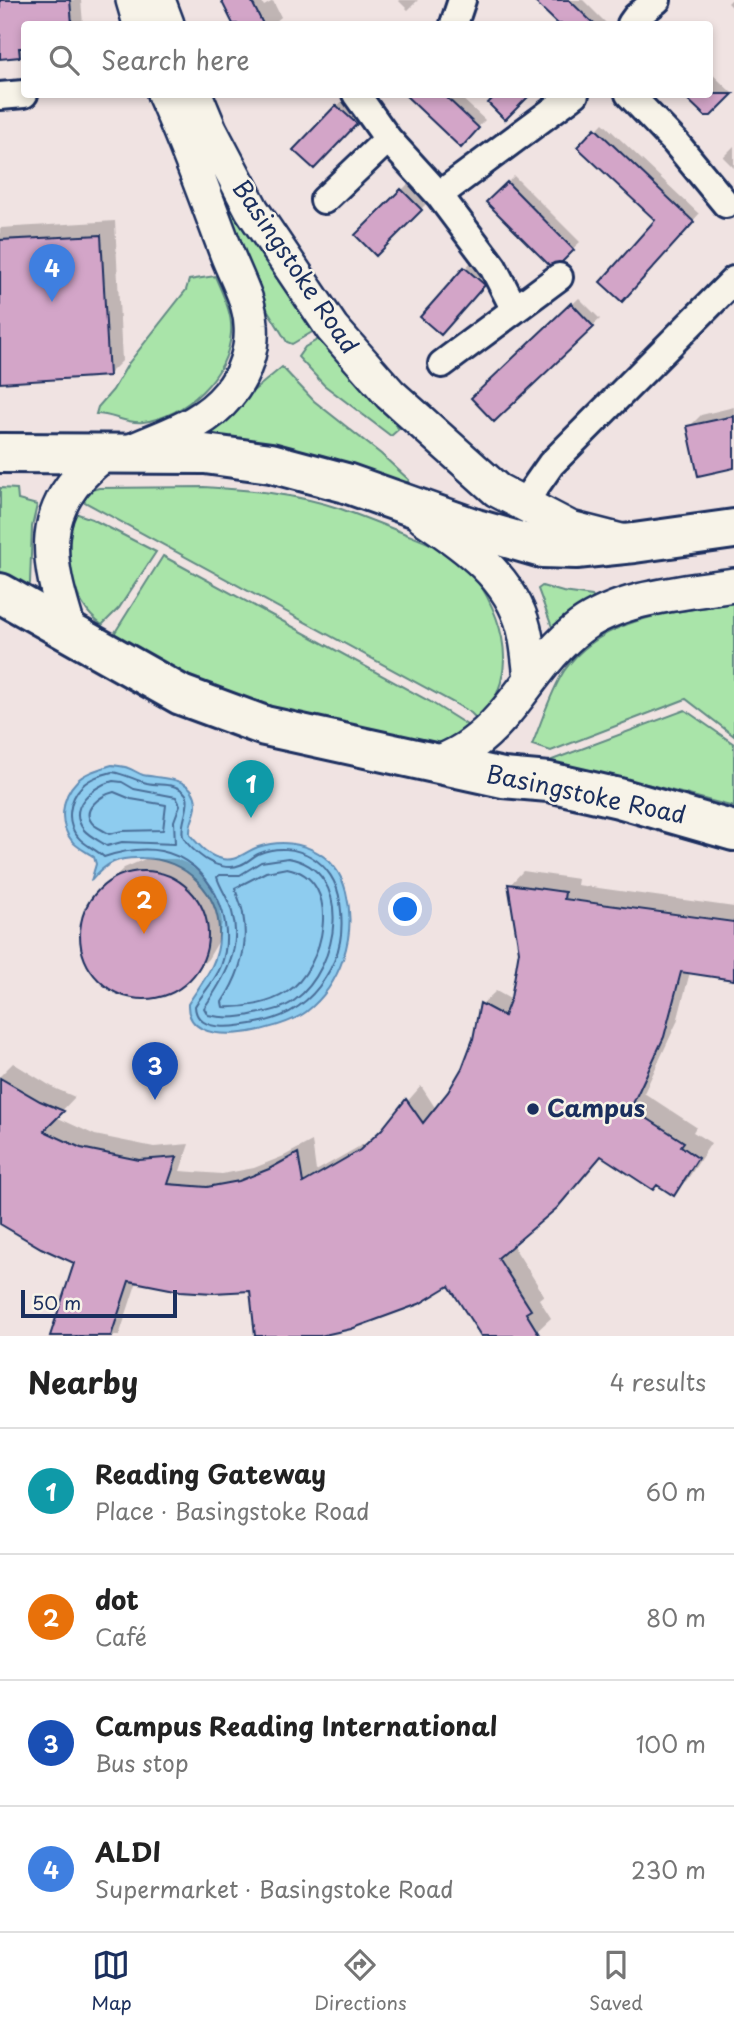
<!DOCTYPE html>
<meta charset="utf-8">
<style>
body{margin:0;font-family:"Playpen Sans",sans-serif;background:#f2f2f2;color:#222}
.scale{position:absolute;left:21px;bottom:18px;width:156px;box-sizing:border-box;padding-left:7px;border:4px solid #1b2f5e;border-top:0;font-size:19px;line-height:24px;white-space:nowrap;color:#1b2f5e;-webkit-text-stroke:5px #f7f3e8;paint-order:stroke}
.you{position:absolute;left:406px;top:910px;width:24px;height:24px;margin:-18px;border:5px solid #fff;border-radius:50%;background:#1a73e8;box-shadow:0 0 0 10px #1a73e833}
.badge{display:grid;place-items:center;width:46px;height:46px;border-radius:50%;background:#1b2f5e;color:#fff;font-size:23px;font-weight:700}
.pin{position:absolute;translate:-50% -58px;filter:drop-shadow(0 2px 4px #0008)}
.pin::after{content:'';position:absolute;top:37px;width:24px;height:21px;background:inherit;clip-path:polygon(0 0,100% 0,50% 100%)}
.list{margin:0;padding:0;list-style:none}
h2{display:flex;justify-content:space-between;align-items:center;height:91px;margin:0;padding:0 28px;font-size:30px}
h2 small{font-size:23px;font-weight:400;color:#767676}
.list li{display:grid;grid-template-columns:46px 1fr auto;gap:21px;align-items:center;box-sizing:border-box;height:126px;padding:0 28px;border-top:2px solid #e0e0e0}
.list b{display:block;font-size:26px;white-space:nowrap}
.list p{margin:0;font-size:23px;white-space:nowrap;color:#767676}
.list em{font-size:23px;font-style:normal;color:#767676}
.icon{flex:none;width:38px;height:38px;fill:none;stroke:currentColor;stroke-width:2;stroke-linecap:round;stroke-linejoin:round}
.map{position:relative;flex:none;width:734px;height:1336px;overflow:hidden}
.search{position:absolute;background:#fff;box-shadow:0 4px 10px #0003;left:21px;right:21px;top:21px;height:77px;display:flex;align-items:center;gap:18px;box-sizing:border-box;padding:0 24px;border-radius:7px;color:#767676;font-size:26px}
.sheet{height:595px;background:#fff}
nav{display:flex;justify-content:space-around;align-items:center;box-sizing:border-box;height:98px;border-top:2px solid #e0e0e0;background:#fff;font-size:19px;color:#767676}
nav a{display:grid;justify-items:center;gap:4px}
nav .on{color:#1b2f5e}
.map>svg:first-child{display:block}
.green{fill:#a9e4a9;stroke:#628a84;stroke-width:2}
.water{fill:#8eccef;stroke:#608db5;stroke-width:2}
.shadow{fill:#0003}
.lines{fill:none;stroke-linecap:round;stroke-linejoin:round}
.shore{stroke:#496e98;stroke-width:2}
.building{fill:#d3a5c8;stroke:#1b2f5e;stroke-width:2}
.minor-casing{stroke:#1b2f5e;stroke-width:32}
.major-casing{stroke:#1b2f5e;stroke-width:38}
.highway-casing{stroke:#1b2f5e;stroke-width:44}
.minor{stroke:#f7f3e8;stroke-width:26}
.major{stroke:#f7f3e8;stroke-width:33}
.highway{stroke:#f7f3e8;stroke-width:38}
.poi-dot{fill:#1b2f5e;stroke:#f7f3e8;stroke-width:2.5}
.labels{text-anchor:middle;stroke-width:5;stroke-linejoin:round;paint-order:stroke}
.street-label{font-size:24px;fill:#1b2f5e;stroke:#f7f3e8}
.poi-label{font-size:24px;font-weight:bold;fill:#1b2f5e;stroke:#f7f3e8;text-anchor:start}
</style>
<div class="map">
<svg width="734" height="1336" viewBox="0 0 734 1336">
<rect width="100%" height="100%" fill="#f0e3e2"/>
<filter id="ink" filterUnits="userSpaceOnUse"><feTurbulence type="fractalNoise" baseFrequency=".0143" numOctaves="2"/><feDisplacementMap in="SourceGraphic" scale="14" xChannelSelector="R" yChannelSelector="G"/><feConvolveMatrix kernelMatrix="1 2 1 2 8 2 1 2 1" color-interpolation-filters="sRGB"/></filter>
<g filter="url(#ink)">
<!-- green -->
<path class="green" d="M 189,107 L 314,331 L 292,344 L 287,342 L 262,301 Z
M 215,276 C 222,293 233,313 231,333 C 228,377 186,416 143,422 C 126,424 113,414 96,414 L 98,407 L 113,390 L 128,364 L 186,290 L 189,280 Z
M 319,339 L 324,339 L 399,429 L 391,436 L 324,385 L 298,357 L 305,347 Z
M 282,367 L 314,401 L 381,454 L 409,480 L 406,485 L 321,455 L 281,447 L 199,436 Z
M 204,487 C 250,490 298,494 341,509 C 361,516 381,524 401,532 C 423,541 444,548 462,563 C 481,579 497,613 502,638 C 508,668 501,699 478,720 L 471,713 L 454,703 L 81,500 L 88,491 L 99,488 Z
M 0,488 L 17,489 L 18,500 L 37,505 L 32,527 L 30,583 L 28,589 L 0,574 Z
M 75,513 L 92,519 L 156,552 L 119,608 L 102,625 C 68,601 64,551 75,513 Z
M 163,556 L 429,701 L 467,725 L 471,731 L 453,740 L 440,743 L 304,720 L 209,689 L 121,640 L 114,634 Z
M 542,586 L 563,592 L 592,596 L 594,599 L 552,627 L 538,589 Z
M 734,603 L 734,736 L 686,699 L 551,751 L 532,745 C 542,721 550,693 564,671 C 602,615 675,613 734,603 Z
M 685,710 L 734,744 L 734,807 L 651,785 L 544,763 Z"/>
<!-- water -->
<path class="water" d="M 112,765 C 117,766 123,766 128,768 C 134,770 137,773 143,775 C 162,779 194,776 196,803 C 197,815 189,820 190,835 C 198,844 207,855 219,858 C 235,864 244,852 258,847 C 295,835 336,851 346,892 C 357,935 341,985 306,1012 C 282,1030 186,1054 188,1004 C 201,983 219,964 219,937 C 221,893 185,858 142,858 C 119,857 106,862 91,881 L 96,864 L 94,857 C 88,852 77,848 72,841 C 58,824 61,797 77,781 C 86,772 100,769 112,765 Z"/>
<!-- shadow -->
<path class="shadow" d="M 0,0 L 81,0 L 83,24 L 24,24 L 24,50 L 20,55 L 0,57 Z
M 223,0 L 261,0 L 264,6 L 273,1 L 281,17 L 273,24 L 235,24 Z
M 398,0 L 418,0 L 408,10 Z
M 536,0 L 583,0 L 607,24 L 560,24 Z
M 731,0 L 734,0 L 734,9 L 728,3 Z
M 710,72 L 732,93 L 708,117 L 685,94 L 710,94 Z
M 406,94 L 457,94 L 485,120 L 461,145 Z
M 344,99 L 362,116 L 314,167 L 296,150 Z
M 603,123 L 699,214 L 628,293 L 658,220 L 580,147 Z
M 734,146 L 734,168 L 723,157 Z
M 514,176 L 580,242 L 561,260 L 488,202 Z
M 409,183 L 428,202 L 376,254 L 357,235 Z
M 115,221 L 122,361 L 108,375 L 0,381 L 0,228 Z
M 472,261 L 490,277 L 448,326 L 423,316 Z
M 579,298 L 600,319 L 494,419 L 474,398 Z
M 734,407 L 734,466 L 689,427 L 701,415 Z
M 145,859 L 176,859 L 186,863 L 204,876 L 214,889 L 220,906 L 222,922 L 218,942 L 208,959 L 180,986 L 160,995 L 129,996 L 107,985 L 92,969 L 85,954 L 82,932 L 84,916 L 95,895 L 124,868 Z
M 523,871 L 578,879 L 577,885 L 734,907 L 734,978 L 690,972 L 677,1022 L 644,1093 L 696,1127 L 693,1132 L 711,1143 L 687,1180 L 673,1193 L 603,1155 L 556,1207 L 512,1244 L 544,1295 L 539,1299 L 551,1318 L 537,1331 L 450,1284 L 327,1332 L 328,1336 L 257,1336 L 251,1289 L 137,1281 L 119,1336 L 52,1336 L 76,1262 L 0,1221 L 0,1076 L 13,1063 L 54,1088 L 75,1097 L 56,1117 L 95,1135 L 154,1147 L 189,1144 L 180,1171 L 222,1174 L 254,1168 L 284,1156 L 312,1141 L 316,1171 L 376,1137 L 421,1086 L 436,1109 L 449,1093 L 463,1069 L 475,1039 L 482,1004 L 496,991 L 512,1000 L 521,951 L 510,885 Z"/>
<g class="lines">
<!-- shore -->
<path class="shore" d="M 112,772 C 125,774 135,780 147,783 C 156,785 165,784 173,786 C 202,794 178,819 183,836 C 186,844 198,854 205,859 C 214,865 229,870 240,865 C 247,863 252,857 258,854 C 296,838 335,862 340,902 C 344,930 341,954 325,978 C 310,1002 290,1016 262,1022 C 243,1026 196,1036 195,1006 C 203,993 215,981 221,966 C 238,921 211,861 161,851 C 141,847 122,851 104,857 C 96,849 84,845 78,837 C 65,823 69,799 82,786 C 90,778 101,775 112,772 Z
M 113,781 L 122,782 L 134,789 L 176,797 L 180,805 L 174,821 L 175,844 L 122,842 L 107,846 C 100,841 89,836 84,830 C 66,807 93,786 113,781 Z
M 114,792 L 131,799 L 166,805 L 163,830 L 122,831 L 109,834 C 105,831 98,828 94,825 C 78,810 102,795 114,792 Z
M 288,858 C 356,870 339,968 295,1000 C 284,1009 269,1012 255,1014 C 239,1018 224,1019 208,1015 L 204,1008 C 224,979 243,949 232,912 C 229,899 220,888 217,877 L 220,875 L 240,875 L 261,862 Z
M 287,868 C 345,879 324,969 287,992 C 269,1004 244,1008 223,1007 L 222,1002 C 240,975 249,946 243,914 C 242,905 237,896 235,888 L 266,872 Z"/>
</g>
<!-- building -->
<path class="building" d="M 0,0 L 70,0 L 72,24 L 24,24 L 24,48 L 19,48 L 20,57 L 0,59 Z
M 221,0 L 251,0 L 263,24 L 233,24 Z
M 533,0 L 569,0 L 594,24 L 558,24 Z
M 404,94 L 443,94 L 479,128 L 461,148 Z
M 497,94 L 531,94 L 505,120 L 488,103 Z
M 682,94 L 733,94 L 711,116 L 705,116 Z
M 336,105 L 357,124 L 314,169 L 293,150 Z
M 595,128 L 694,222 L 622,302 L 600,282 L 655,220 L 577,147 Z
M 507,182 L 574,250 L 562,262 L 549,265 L 486,202 Z
M 401,189 L 422,210 L 376,256 L 355,235 Z
M 101,235 L 109,376 L 0,383 L 0,240 Z
M 464,267 L 485,285 L 441,335 L 420,317 Z
M 571,303 L 594,327 L 494,422 L 471,398 Z
M 734,416 L 734,468 L 698,476 L 687,426 Z
M80 935a64 64 0 1 1 128 0a64 64 0 1 1-128 0Z
M 508,884 L 565,892 L 564,899 L 734,922 L 734,980 L 681,972 L 664,1037 L 631,1108 L 684,1142 L 681,1146 L 698,1158 L 674,1196 L 657,1185 L 653,1190 L 601,1156 L 557,1208 L 498,1258 L 531,1310 L 526,1313 L 540,1336 L 481,1336 L 449,1286 L 419,1304 L 351,1329 L 320,1336 L 255,1336 L 250,1291 L 213,1293 L 180,1291 L 129,1281 L 111,1336 L 50,1336 L 74,1263 L 41,1248 L 0,1224 L 0,1078 L 40,1101 L 64,1111 L 44,1131 L 81,1148 L 139,1160 L 177,1157 L 168,1184 L 207,1187 L 239,1181 L 269,1169 L 298,1153 L 303,1183 L 360,1150 L 382,1129 L 406,1099 L 423,1123 L 448,1092 L 462,1068 L 473,1039 L 480,1003 L 504,1016 L 511,998 L 519,951 Z"/>
<g class="lines">
<defs>
<path id="minor" d="M 454,24 L 462,0
M 631,24 L 636,17 L 657,0
M 356,94 L 388,139 L 439,195 L 493,267 L 514,308
M 629,94 L 675,142 L 726,204
M 0,96 L 24,94
M 439,195 L 575,94
M 324,200 L 388,139
M 442,364 L 559,277
M 523,504 L 551,464 L 734,280"/>
<path id="major" d="M 133,0 L 140,24
M 158,0 L 167,24
M 195,94 L 210,130 L 252,210 L 332,328 L 390,394 L 497,490 L 570,528 L 621,541
M 127,453 C 163,436 202,427 228,395 C 244,377 253,349 251,325 C 250,301 236,277 227,254 C 207,201 188,147 164,94
M 423,517 C 465,545 511,577 524,629 C 528,645 529,662 531,678
M 70,633 C 46,557 35,510 103,455
M 438,763 C 449,758 461,753 471,745 C 515,714 536,660 580,627 C 623,596 683,593 734,585"/>
<path id="highway" d="M 0,453 L 205,454 L 271,463 L 346,483 L 476,529 L 542,548 L 576,549 L 634,543 L 734,529
M 0,593 L 181,695 L 265,726 L 503,778 L 549,782 L 619,798 L 734,831"/>
</defs>
<!-- minor casing -->
<use href="#minor" class="minor-casing"/>
<!-- major casing -->
<use href="#major" class="major-casing"/>
<!-- highway casing -->
<use href="#highway" class="highway-casing"/>
<!-- minor -->
<use href="#minor" class="minor"/>
<!-- major -->
<use href="#major" class="major"/>
<!-- highway -->
<use href="#highway" class="highway"/>
</g>
</g>
<!-- markers -->
<circle class="poi-dot" cx="533" cy="1109" r="7"/>
<g class="labels">
<!-- street labels -->
<g class="street-label">
<text transform="translate(295 267) rotate(56)" y="8">Basingstoke Road</text>
<text transform="translate(586 795) rotate(12)" y="8">Basingstoke Road</text>
</g>
<!-- poi labels -->
<g class="poi-label">
<text x="547" y="1117">Campus</text>
</g>
</g>
</svg>
<div class="scale">50 m</div>
<div class="you"></div>
<div class="pin badge" style="left:251px;top:818px;background:#0f9aa8">1</div>
<div class="pin badge" style="left:144px;top:934px;background:#e8710a">2</div>
<div class="pin badge" style="left:155px;top:1100px;background:#1a4fb4">3</div>
<div class="pin badge" style="left:52px;top:302px;background:#3f7fe0">4</div>
<div class="search"><svg class="icon" aria-label="search" viewBox="0 0 24 24"><circle cx="10" cy="10" r="6"/><path d="M15 15l6 6"/></svg>Search here</div>
</div>
<section class="sheet">
<h2>Nearby<small>4 results</small></h2>
<ul class="list">
<li><span class="badge" style="background:#0f9aa8">1</span><div><b>Reading Gateway</b><p>Place · Basingstoke Road</p></div><em>60 m</em></li>
<li><span class="badge" style="background:#e8710a">2</span><div><b>dot</b><p>Café</p></div><em>80 m</em></li>
<li><span class="badge" style="background:#1a4fb4">3</span><div><b>Campus Reading International</b><p>Bus stop</p></div><em>100 m</em></li>
<li><span class="badge" style="background:#3f7fe0">4</span><div><b>ALDI</b><p>Supermarket · Basingstoke Road</p></div><em>230 m</em></li>
</ul>
</section>
<nav>
<a class="on"><svg class="icon" aria-label="map" viewBox="0 0 24 24"><path d="M3 6l6-2 6 2 6-2v14l-6 2-6-2-6 2zM9 4v14M15 6v14"/></svg>Map</a>
<a><svg class="icon" aria-label="directions" viewBox="0 0 24 24"><path d="M12 3l9 9-9 9-9-9zM9 14v-3h6M13 9l2 2-2 2"/></svg>Directions</a>
<a><svg class="icon" aria-label="saved" viewBox="0 0 24 24"><path d="M7 4h10v16l-5-4-5 4z"/></svg>Saved</a>
</nav>
